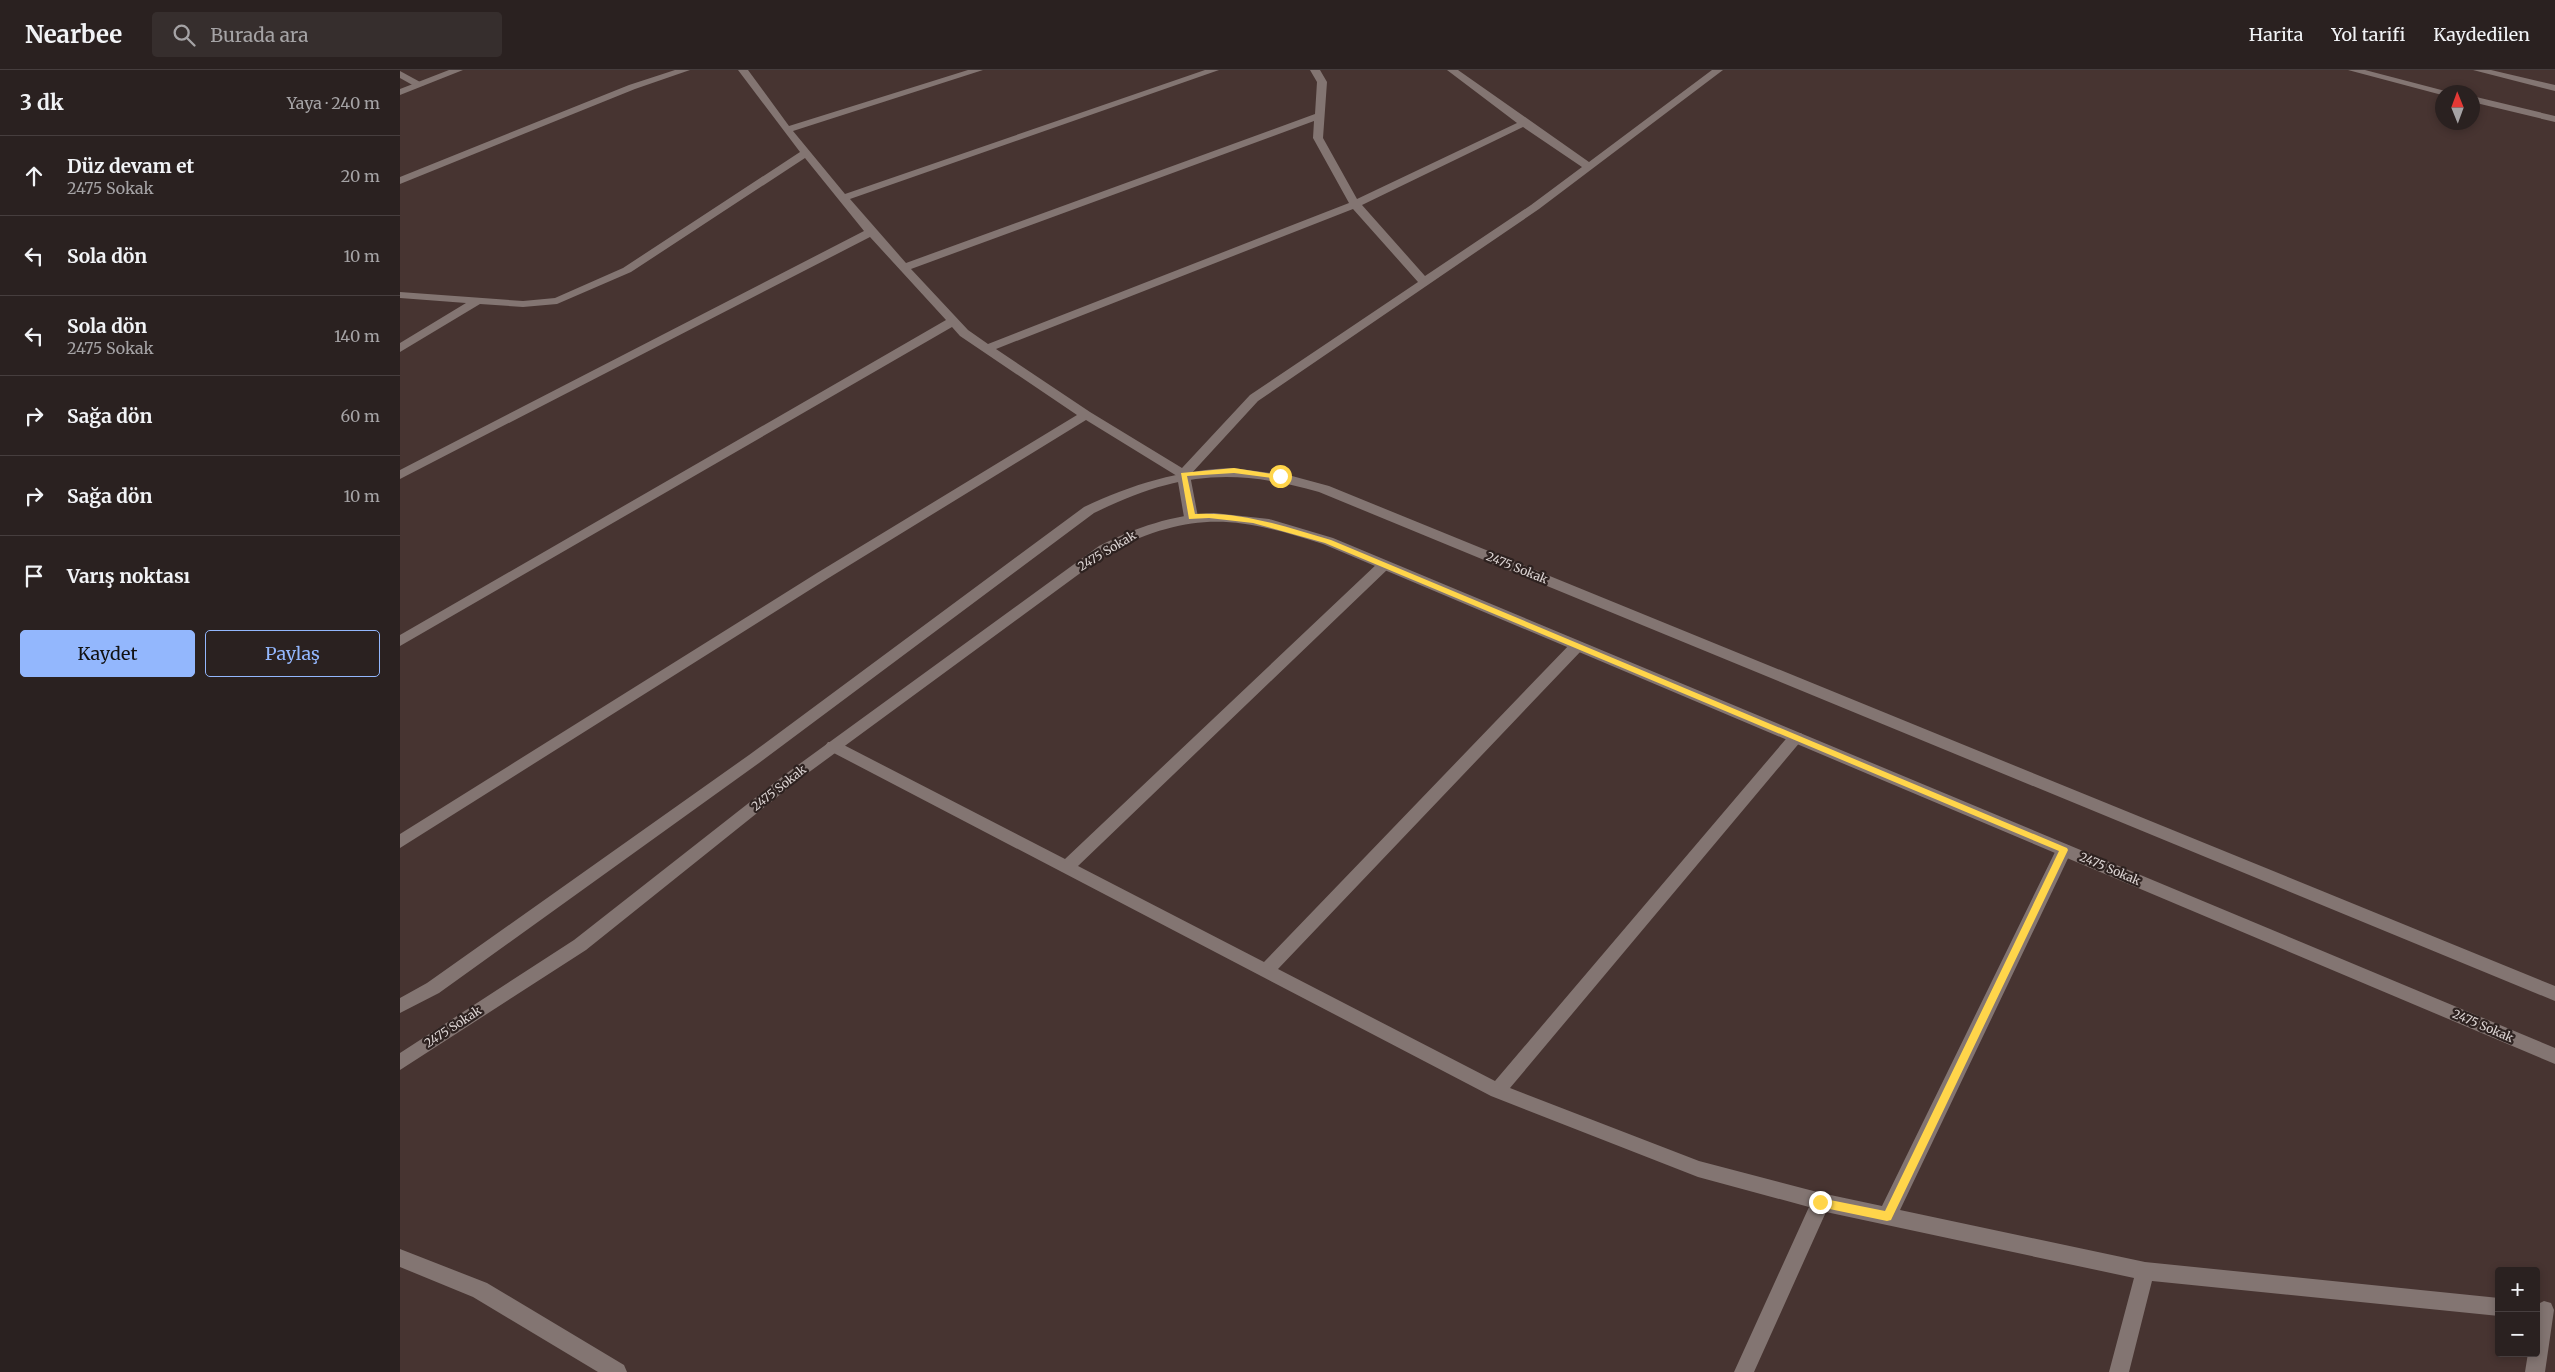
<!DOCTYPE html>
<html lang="tr">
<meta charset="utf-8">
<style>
body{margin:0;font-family:Merriweather,serif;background:#362e2d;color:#f1f3f6}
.controls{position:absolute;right:15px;bottom:15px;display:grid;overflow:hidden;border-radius:5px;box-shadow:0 2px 8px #0003}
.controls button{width:45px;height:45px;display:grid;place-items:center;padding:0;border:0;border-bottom:1px solid #463e3e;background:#2a2120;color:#f1f3f6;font:25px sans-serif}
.compass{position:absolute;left:2035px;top:15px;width:45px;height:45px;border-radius:50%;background:#2a2120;box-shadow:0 2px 8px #0003;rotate:359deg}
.stop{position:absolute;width:15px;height:15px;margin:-11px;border:4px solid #ffd54a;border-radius:50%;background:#fff}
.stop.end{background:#ffd54a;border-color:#fff;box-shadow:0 1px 5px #0008}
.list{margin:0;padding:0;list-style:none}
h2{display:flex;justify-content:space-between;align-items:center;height:65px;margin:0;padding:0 20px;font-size:21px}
h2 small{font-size:16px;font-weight:400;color:#a5a3a5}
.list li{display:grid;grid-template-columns:32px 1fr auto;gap:15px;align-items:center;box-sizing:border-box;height:80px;padding:0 20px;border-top:1px solid #463e3e}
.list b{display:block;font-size:19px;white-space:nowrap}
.list p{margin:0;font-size:16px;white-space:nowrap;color:#a5a3a5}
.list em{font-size:16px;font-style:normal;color:#a5a3a5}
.actions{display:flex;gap:10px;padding:15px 20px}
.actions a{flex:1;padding:11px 0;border:1px solid #93b7fd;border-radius:5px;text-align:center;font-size:18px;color:#93b7fd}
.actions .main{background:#93b7fd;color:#111}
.icon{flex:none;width:28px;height:28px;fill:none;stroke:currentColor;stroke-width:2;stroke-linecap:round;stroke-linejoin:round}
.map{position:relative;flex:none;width:2155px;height:1302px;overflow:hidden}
header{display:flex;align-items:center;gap:30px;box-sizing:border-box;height:70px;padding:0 25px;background:#2a2120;border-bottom:1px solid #463e3e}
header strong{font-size:24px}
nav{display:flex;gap:28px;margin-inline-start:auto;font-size:18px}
.search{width:350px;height:45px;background:#362e2d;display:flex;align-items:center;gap:12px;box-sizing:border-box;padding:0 18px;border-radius:5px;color:#a5a3a5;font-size:19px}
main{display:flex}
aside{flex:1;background:#2a2120}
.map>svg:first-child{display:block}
.built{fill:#473431;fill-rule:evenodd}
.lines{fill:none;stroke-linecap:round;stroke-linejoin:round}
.lane{fill:#837572;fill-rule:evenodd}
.street{fill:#837572;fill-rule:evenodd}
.secondary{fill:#837572;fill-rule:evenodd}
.route{fill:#ffd54a}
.labels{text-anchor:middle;stroke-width:4.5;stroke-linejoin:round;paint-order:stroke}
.street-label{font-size:12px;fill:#dcd4d3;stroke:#2e2220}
</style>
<header>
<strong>Nearbee</strong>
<div class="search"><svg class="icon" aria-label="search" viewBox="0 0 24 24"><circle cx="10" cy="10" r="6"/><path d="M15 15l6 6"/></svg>Burada ara</div>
<nav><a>Harita</a><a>Yol tarifi</a><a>Kaydedilen</a></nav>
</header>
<main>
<aside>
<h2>3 dk<small>Yaya · 240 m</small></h2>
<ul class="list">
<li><svg class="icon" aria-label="ahead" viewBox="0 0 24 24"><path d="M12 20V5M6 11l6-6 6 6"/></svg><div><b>Düz devam et</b><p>2475 Sokak</p></div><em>20 m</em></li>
<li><svg class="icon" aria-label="left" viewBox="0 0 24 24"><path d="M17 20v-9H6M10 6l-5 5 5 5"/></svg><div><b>Sola dön</b></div><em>10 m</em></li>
<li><svg class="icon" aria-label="left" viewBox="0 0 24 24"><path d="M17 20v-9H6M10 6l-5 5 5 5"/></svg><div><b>Sola dön</b><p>2475 Sokak</p></div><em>140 m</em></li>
<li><svg class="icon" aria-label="right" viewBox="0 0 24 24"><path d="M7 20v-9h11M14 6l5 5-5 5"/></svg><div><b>Sağa dön</b></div><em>60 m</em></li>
<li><svg class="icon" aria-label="right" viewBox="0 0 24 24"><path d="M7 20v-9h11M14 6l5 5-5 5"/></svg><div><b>Sağa dön</b></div><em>10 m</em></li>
<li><svg class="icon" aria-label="arrive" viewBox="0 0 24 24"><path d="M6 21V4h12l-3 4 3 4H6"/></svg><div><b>Varış noktası</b></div></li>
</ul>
<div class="actions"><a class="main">Kaydet</a><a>Paylaş</a></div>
</aside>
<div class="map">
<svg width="2155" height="1302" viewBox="0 0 2155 1302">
<rect width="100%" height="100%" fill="#382c2a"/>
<!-- built -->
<path class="built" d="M 0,0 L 2155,0 L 2155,1302 L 0,1302 ZM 2042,22 L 2072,22 L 2072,52 L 2042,52 ZM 2099,1201 L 2136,1201 L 2136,1283 L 2099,1283 Z"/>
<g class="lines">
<!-- lane -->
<path class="lane" d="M 0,1 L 22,13 L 24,15 L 16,17 L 0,8 Z"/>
<!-- street -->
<path class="street" d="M 49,0 L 63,0 L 0,25 L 0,19 Z
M 275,0 L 290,0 L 235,19 L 0,114 L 0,107 L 229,15 Z
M 338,0 L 348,0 L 389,56 L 568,0 L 583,0 L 393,61 L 445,124 L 805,0 L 819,0 L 450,129 L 506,193 L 915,44 L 917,12 L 910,0 L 920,0 L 927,12 L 923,68 L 957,129 L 1117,53 L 1047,0 L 1058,0 L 1189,92 L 1312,0 L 1323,0 L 1139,139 L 858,331 L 790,405 L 798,447 L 796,450 L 786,450 L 784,447 L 777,406 L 686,350 L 427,509 L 0,778 L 0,764 L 417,503 L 677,345 L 560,266 L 552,257 L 0,576 L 0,565 L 546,250 L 470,167 L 0,409 L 0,400 L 464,161 L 405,88 L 231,202 L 157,234 L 123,237 L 80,234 L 0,282 L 0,273 L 66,233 L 0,228 L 0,222 L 123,231 L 155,228 L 223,198 L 400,82 ZM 914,51 L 913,68 L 949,133 L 588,274 L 568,260 L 511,199 ZM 1123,57 L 1182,97 L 1131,135 L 1025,206 L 962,135 ZM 953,139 L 1018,212 L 850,325 L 782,398 L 690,342 L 596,279 Z
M 1948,0 L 1965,0 L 2049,22 L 2042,22 L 2042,25 Z
M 2073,0 L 2091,0 L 2155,15 L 2155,21 Z
M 2072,26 L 2155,46 L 2155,52 L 2072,32 Z
M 984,490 L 991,495 L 989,498 L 678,796 L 864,892 L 1172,572 L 1182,572 L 1184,576 L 1182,580 L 878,899 L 1095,1011 L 1391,663 L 1401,663 L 1404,667 L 1401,671 L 1110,1018 L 1299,1091 L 1421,1123 L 1482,1136 L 1656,780 L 1658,776 L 1664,774 L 1670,776 L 1672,780 L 1500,1140 L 1745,1192 L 2099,1228 L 2099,1246 L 1752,1211 L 1729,1302 L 1709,1302 L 1734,1208 L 1426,1142 L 1354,1302 L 1334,1302 L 1409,1137 L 1298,1107 L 1091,1026 L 428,680 L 425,676 L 428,672 L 438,672 L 665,789 L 979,492 Z
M 0,1179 L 87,1213 L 224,1295 L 227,1302 L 198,1302 L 73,1227 L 0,1197 Z
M 2144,1231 L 2151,1233 L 2154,1240 L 2145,1302 L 2125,1302 L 2128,1283 L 2136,1283 L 2136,1235 Z"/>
<!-- secondary -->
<path class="secondary" d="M 833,398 L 892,406 L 929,416 L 2155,916 L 2155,931 L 919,422 C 831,397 776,403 694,443 L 359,693 L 39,923 L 0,943 L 0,928 L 27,913 L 349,685 L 684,437 C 733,414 779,400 833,398 Z
M 814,443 L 869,449 L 933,468 L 2155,978 L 2155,994 L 923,474 C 837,446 792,440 709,482 L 397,711 L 186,880 L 0,1000 L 0,983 L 174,870 L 387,703 L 699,476 C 737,457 772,445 814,443 Z"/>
</g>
<!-- route -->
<path class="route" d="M 834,398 L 884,406 L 880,409 L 834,403 L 787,406 L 795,444 C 841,441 886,457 931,470 L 1667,778 L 1668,780 L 1491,1150 L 1487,1151 L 1420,1137 L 1415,1132 L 1420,1128 L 1485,1141 L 1659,781 L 925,473 L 853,453 L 809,448 L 789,449 L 781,403 Z"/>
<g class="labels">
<!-- street labels -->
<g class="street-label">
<text transform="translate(707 481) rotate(-31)" y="4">2475 Sokak</text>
<text transform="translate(1117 498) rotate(22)" y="4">2475 Sokak</text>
<text transform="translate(379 718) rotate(-38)" y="4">2475 Sokak</text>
<text transform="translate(1710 799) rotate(23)" y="4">2475 Sokak</text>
<text transform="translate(2083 956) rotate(23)" y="4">2475 Sokak</text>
<text transform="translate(53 957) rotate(-33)" y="4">2475 Sokak</text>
</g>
</g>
</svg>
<div class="controls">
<button>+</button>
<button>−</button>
</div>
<svg class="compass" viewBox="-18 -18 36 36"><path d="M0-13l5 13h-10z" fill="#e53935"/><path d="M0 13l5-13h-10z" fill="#a5a3a5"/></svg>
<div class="stop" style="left:880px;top:406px"></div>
<div class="stop end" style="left:1420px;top:1132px"></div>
</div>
</main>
